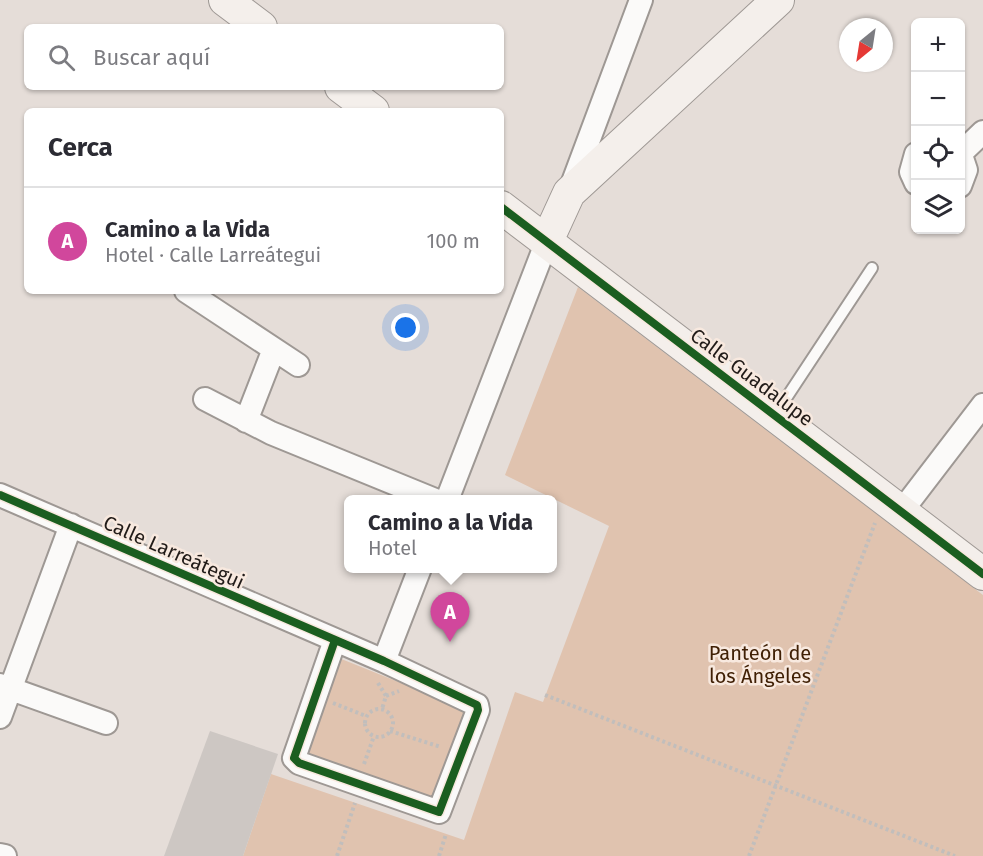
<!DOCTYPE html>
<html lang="es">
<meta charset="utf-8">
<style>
body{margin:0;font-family:"Fira Sans",sans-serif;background:#f2f2f3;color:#2b2b33}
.controls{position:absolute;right:18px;top:18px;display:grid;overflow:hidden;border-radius:9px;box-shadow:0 2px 4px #0004}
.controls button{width:54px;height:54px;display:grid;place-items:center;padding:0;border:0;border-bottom:2px solid #e1e1e2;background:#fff;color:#2b2b33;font:30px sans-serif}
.compass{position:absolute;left:839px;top:18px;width:54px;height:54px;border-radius:50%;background:#fff;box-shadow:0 2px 4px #0004;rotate:210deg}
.you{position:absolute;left:406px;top:328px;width:21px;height:21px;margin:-15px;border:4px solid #fff;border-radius:50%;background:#1a73e8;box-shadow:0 0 0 9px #1a73e833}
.badge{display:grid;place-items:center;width:39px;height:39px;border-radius:50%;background:#665f5b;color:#fff;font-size:20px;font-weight:700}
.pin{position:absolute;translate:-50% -50px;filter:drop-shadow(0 2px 3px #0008)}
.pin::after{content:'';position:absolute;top:32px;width:21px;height:18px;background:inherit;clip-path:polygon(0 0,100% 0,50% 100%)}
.popup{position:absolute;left:344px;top:495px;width:213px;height:78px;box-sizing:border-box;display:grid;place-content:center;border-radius:9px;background:#fff;filter:drop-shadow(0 2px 4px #0005);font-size:20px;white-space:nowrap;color:#7c7c81}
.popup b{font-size:22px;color:#2b2b33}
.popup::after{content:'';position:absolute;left:50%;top:100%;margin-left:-12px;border:12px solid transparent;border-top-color:#fff}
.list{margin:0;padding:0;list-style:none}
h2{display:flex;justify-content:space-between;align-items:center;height:78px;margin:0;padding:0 24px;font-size:26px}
h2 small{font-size:20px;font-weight:400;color:#7c7c81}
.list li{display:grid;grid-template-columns:39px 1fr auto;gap:18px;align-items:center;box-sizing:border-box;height:108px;padding:0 24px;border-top:2px solid #e1e1e2}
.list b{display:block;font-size:22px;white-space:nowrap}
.list p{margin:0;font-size:20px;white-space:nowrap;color:#7c7c81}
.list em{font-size:20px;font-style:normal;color:#7c7c81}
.icon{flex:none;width:33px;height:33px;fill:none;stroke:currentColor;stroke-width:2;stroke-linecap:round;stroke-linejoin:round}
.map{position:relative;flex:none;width:983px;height:856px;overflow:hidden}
.search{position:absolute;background:#fff;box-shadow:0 2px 4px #0004;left:24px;top:24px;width:480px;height:66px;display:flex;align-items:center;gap:15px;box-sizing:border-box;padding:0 21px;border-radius:9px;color:#7c7c81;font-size:22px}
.panel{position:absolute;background:#fff;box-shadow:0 2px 4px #0004;left:24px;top:108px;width:480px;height:186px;border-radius:9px}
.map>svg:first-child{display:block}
.green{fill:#e0c3af}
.building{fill:#cdc7c3}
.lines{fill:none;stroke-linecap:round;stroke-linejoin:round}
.lane-casing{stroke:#9e9894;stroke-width:14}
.street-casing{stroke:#9e9894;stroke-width:26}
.secondary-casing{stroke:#9e9894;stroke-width:34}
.path{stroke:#c1bebc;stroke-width:4;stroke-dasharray:3 3;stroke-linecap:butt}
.lane{stroke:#fbfaf9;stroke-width:10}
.street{stroke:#fbfaf9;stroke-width:22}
.secondary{stroke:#f4efeb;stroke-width:32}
.cycleway-casing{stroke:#f8e9df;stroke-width:11}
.cycleway{stroke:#1b5e20;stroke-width:8}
.labels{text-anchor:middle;stroke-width:5;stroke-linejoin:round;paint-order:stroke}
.street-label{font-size:20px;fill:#211b18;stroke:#f8e9df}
.park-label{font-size:20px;fill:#402005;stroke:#f8e9df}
</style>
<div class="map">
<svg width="983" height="856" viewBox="0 0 983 856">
<rect width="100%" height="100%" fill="#e5ddd8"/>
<!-- green -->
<path class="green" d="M 578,287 L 983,595 L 983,856 L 243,856 L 271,774 L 464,840 L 515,692 L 543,702 L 609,526 L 505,475 Z
M 334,656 L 468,710 L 436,806 L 301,755 Z"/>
<!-- building -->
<path class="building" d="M 210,731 L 278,754 L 243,856 L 164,856 Z"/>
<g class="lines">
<defs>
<path id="lane" d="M 777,412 L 872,268"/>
<path id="street" d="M 960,152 L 966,170 L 960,186
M 961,153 L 983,132
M 916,154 L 911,172 L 916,183
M 570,190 L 641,0
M 186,291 L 298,365
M 205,399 L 271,433 L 435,500
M 246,421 L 274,349
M 0,495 L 384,661 L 477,705 L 478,710 L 439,812 L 299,763 L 294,758 L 335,640
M 447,500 L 547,241
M 901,512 L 983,405
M 384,661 L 420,568
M 0,685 L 106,723
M 0,717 L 71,525
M 0,855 L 5,856"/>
<path id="secondary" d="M 225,0 L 261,27
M 341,87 L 373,111
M 501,207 L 983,574
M 547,241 L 569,193 L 778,0"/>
</defs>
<!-- lane casing -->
<use href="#lane" class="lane-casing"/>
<!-- street casing -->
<use href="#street" class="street-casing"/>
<!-- secondary casing -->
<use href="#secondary" class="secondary-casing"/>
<!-- path -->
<path class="path" d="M 378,683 L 386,696 L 382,709
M 545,695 L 955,856
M 386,696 L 399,691
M 333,703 L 366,716
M365 723a14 14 0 1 1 28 0a14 14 0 1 1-28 0Z
M 390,731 L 441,747
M 364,764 L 374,736
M 337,856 L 355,803
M 439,856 L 446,834
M 749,856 L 875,523"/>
<!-- lane -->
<use href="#lane" class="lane"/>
<!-- street -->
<use href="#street" class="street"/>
<!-- secondary -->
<use href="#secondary" class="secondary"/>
<defs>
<path id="cycleway" d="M 501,207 L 983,574
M 0,495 L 384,661 L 477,705 L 478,710 L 439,812 L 299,763 L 294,758 L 335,640"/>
</defs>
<!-- cycleway casing -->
<use href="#cycleway" class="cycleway-casing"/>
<!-- cycleway -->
<use href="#cycleway" class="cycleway"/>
</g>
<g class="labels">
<!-- street labels -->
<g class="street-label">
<text transform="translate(752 377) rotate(37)" y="7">Calle Guadalupe</text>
<text transform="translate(174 552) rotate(24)" y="7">Calle Larreátegui</text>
</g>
<!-- park labels -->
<g class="park-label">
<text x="760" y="660">Panteón de<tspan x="760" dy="23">los Ángeles</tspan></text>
</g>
</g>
</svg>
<div class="controls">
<button>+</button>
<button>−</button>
<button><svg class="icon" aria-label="locate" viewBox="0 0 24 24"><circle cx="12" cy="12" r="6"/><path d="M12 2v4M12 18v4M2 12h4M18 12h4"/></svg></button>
<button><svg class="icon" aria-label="layers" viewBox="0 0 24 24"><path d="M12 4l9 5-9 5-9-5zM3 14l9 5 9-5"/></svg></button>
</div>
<svg class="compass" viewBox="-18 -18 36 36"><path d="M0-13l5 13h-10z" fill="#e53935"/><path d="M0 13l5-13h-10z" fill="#7c7c81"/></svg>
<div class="you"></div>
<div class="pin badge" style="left:450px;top:642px;background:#d1479c">A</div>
<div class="popup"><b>Camino a la Vida</b>Hotel</div>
<div class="search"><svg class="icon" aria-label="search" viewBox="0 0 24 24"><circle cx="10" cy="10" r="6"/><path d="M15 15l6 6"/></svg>Buscar aquí</div>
<section class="panel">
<h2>Cerca<small></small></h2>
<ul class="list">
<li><span class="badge" style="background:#d1479c">A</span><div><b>Camino a la Vida</b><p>Hotel · Calle Larreátegui</p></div><em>100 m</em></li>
</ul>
</section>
</div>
